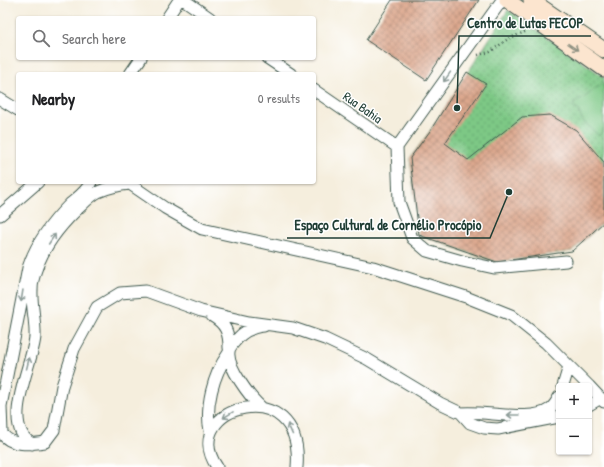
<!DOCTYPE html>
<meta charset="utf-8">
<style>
body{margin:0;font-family:"Patrick Hand",sans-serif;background:#f6f6f6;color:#202124}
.controls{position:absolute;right:12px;bottom:12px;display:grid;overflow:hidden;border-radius:4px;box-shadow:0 1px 3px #0004}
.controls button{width:36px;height:36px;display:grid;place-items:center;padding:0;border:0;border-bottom:1px solid #e0e0e0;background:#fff;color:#202124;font:20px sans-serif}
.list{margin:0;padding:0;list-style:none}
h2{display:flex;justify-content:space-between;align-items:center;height:52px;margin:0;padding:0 16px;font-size:17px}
h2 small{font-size:13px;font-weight:400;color:#757577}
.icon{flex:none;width:22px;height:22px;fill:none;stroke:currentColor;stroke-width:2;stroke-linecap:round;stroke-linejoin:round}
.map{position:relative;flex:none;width:604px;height:467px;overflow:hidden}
.search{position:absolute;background:#fff;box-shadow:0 1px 3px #0004;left:16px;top:16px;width:300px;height:44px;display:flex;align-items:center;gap:10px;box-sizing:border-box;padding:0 14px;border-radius:4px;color:#757577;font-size:15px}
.panel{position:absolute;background:#fff;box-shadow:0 1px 3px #0004;left:16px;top:72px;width:300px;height:112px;border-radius:4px}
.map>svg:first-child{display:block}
.grass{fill:url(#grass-dots);stroke:#4e825c}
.garden{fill:#7dc885;stroke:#4e825c}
.building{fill:url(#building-cross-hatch)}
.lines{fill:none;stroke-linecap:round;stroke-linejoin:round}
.street-casing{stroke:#3f584d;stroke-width:13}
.secondary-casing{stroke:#3f584d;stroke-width:17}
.path{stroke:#3f584d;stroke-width:2.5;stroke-dasharray:1 3;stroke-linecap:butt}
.street{stroke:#fff;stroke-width:11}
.secondary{stroke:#fce5cf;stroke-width:15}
.oneway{stroke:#8e9182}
.oneway2{stroke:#8f9e9a}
.labels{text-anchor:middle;stroke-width:3;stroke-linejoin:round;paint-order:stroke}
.street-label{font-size:13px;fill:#1f3d34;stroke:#fff}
.leader{fill:none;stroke:#1f3d34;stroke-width:1.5}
.callout-dot{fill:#1f3d34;stroke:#fff;stroke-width:1.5}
.callout-label{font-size:14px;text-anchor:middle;font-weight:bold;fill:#1f3d34;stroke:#fff;stroke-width:3;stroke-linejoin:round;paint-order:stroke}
</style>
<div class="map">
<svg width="604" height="467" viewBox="0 0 604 467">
<defs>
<pattern id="grass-dots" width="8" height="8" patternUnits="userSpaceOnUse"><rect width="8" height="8" fill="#7dc885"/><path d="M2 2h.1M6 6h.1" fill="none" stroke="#66a46e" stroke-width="1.8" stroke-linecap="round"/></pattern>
<pattern id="building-cross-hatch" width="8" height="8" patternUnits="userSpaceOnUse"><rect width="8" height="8" fill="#dca78d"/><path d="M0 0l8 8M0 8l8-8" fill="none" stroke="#b28974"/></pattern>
</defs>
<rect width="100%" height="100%" fill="#fff"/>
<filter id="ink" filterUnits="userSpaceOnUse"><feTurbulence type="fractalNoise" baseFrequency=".025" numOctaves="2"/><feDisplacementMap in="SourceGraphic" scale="8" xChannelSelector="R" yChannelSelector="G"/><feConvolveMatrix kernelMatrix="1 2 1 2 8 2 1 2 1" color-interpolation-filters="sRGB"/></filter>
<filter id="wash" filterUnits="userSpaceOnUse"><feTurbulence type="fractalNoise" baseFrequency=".012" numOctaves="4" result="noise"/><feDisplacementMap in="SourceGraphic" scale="16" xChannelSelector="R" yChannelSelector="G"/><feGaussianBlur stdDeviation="0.9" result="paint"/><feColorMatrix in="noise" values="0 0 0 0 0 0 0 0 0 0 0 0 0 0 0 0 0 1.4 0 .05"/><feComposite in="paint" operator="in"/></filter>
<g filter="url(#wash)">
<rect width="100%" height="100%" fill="#f5eedd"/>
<!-- grass -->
<path class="grass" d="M 508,10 L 604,77 L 604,222 L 572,251 L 494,262 L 419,235 L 410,158 L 430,131 Z"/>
<!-- garden -->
<path class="garden" d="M 604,84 L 604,129 L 599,136 L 583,121 L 578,110 L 573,107 L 575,102 C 586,100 593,87 604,84 Z"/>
<g id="blocks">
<!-- building -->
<path class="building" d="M 392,0 L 479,0 L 426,80 L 366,40 Z
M 467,72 L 486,84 L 445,143 L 468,160 L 522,117 L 550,115 L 576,130 L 604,162 L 604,222 L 572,251 L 497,262 L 419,235 L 410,158 L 430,131 Z"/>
</g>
</g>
<g filter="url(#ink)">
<use href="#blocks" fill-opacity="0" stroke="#3f584d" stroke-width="1"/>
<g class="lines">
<defs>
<path id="street" d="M 184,0 L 210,18
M 502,0 L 397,147 L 399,202 L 412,238 L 427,251 L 462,261 L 494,268 L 566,261
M 167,18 L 179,0
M 267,58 L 291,74
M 130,74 L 141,58
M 314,90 L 397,147
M 0,99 L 18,110
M 91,182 C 86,192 78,197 70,204 C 51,223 36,243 28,268 L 1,406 L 2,433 C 10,447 32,444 45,442 L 54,430 L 62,386 L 74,349 L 97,307 L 120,293 L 146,291 L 201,311 L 249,322 L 293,328 L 325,339 L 367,359 L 440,403 L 461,413 L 470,423 L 484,428 L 498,429 L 559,417
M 127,182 L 165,208 L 202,229 L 373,267 L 466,297 L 511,315 L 546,343 L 589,386
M 0,215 L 38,182
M 212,316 C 226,324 229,333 229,348
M 563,386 L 569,366
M 589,386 L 604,402
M 589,405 L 601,398
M 261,407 C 250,397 227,367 229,352 C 229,347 234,343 237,339 C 244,331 253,327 264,326
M 461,413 C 484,410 531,423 550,409 C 554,406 557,401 559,397
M 210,431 C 205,407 213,375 228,354
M 32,444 C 0,425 32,367 35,337 C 36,318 29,299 33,280 C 40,250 60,225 82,205 C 87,200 92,195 98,192 C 109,187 119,185 130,184
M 217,467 C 176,406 305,371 297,467"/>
<path id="secondary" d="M 507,0 L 604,69
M 531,0 L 604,50"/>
</defs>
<!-- street casing -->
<use href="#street" class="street-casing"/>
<!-- secondary casing -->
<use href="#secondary" class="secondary-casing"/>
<!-- path -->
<path class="path" d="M 478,55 L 490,52 L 508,39 L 527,31"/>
<!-- street -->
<use href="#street" class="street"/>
<!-- secondary -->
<use href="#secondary" class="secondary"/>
</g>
<!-- one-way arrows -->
<defs><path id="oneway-shaft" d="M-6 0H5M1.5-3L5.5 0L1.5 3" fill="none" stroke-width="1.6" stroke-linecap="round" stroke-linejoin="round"/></defs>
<use class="oneway" href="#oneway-shaft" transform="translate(573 47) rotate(34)"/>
<g class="oneway2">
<use href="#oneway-shaft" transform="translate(447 77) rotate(125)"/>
<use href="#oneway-shaft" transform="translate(52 239) rotate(-56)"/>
<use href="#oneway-shaft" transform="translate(22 296) rotate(99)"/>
<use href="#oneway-shaft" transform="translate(28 363) rotate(-76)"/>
<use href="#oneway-shaft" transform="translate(228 415) rotate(148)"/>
<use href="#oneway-shaft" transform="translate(513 415) rotate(180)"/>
<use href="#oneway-shaft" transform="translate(290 429) rotate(-114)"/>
</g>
</g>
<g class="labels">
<!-- street labels -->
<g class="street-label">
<text transform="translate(363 107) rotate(35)" y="5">Rua Bahia</text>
</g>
</g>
<!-- callouts -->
<path class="leader" d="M457 108L459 36H591M509 192L490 238H287"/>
<g class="callout-dot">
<circle cx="457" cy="108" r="4"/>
<circle cx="509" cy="192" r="4"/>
</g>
<g class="callout-label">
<text x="525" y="28">Centro de Lutas FECOP</text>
<text x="388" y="230">Espaço Cultural de Cornélio Procópio</text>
</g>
</svg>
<div class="controls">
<button>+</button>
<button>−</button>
</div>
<div class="search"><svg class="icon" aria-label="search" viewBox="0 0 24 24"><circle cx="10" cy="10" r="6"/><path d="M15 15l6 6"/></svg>Search here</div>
<section class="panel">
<h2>Nearby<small>0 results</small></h2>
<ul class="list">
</ul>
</section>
</div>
